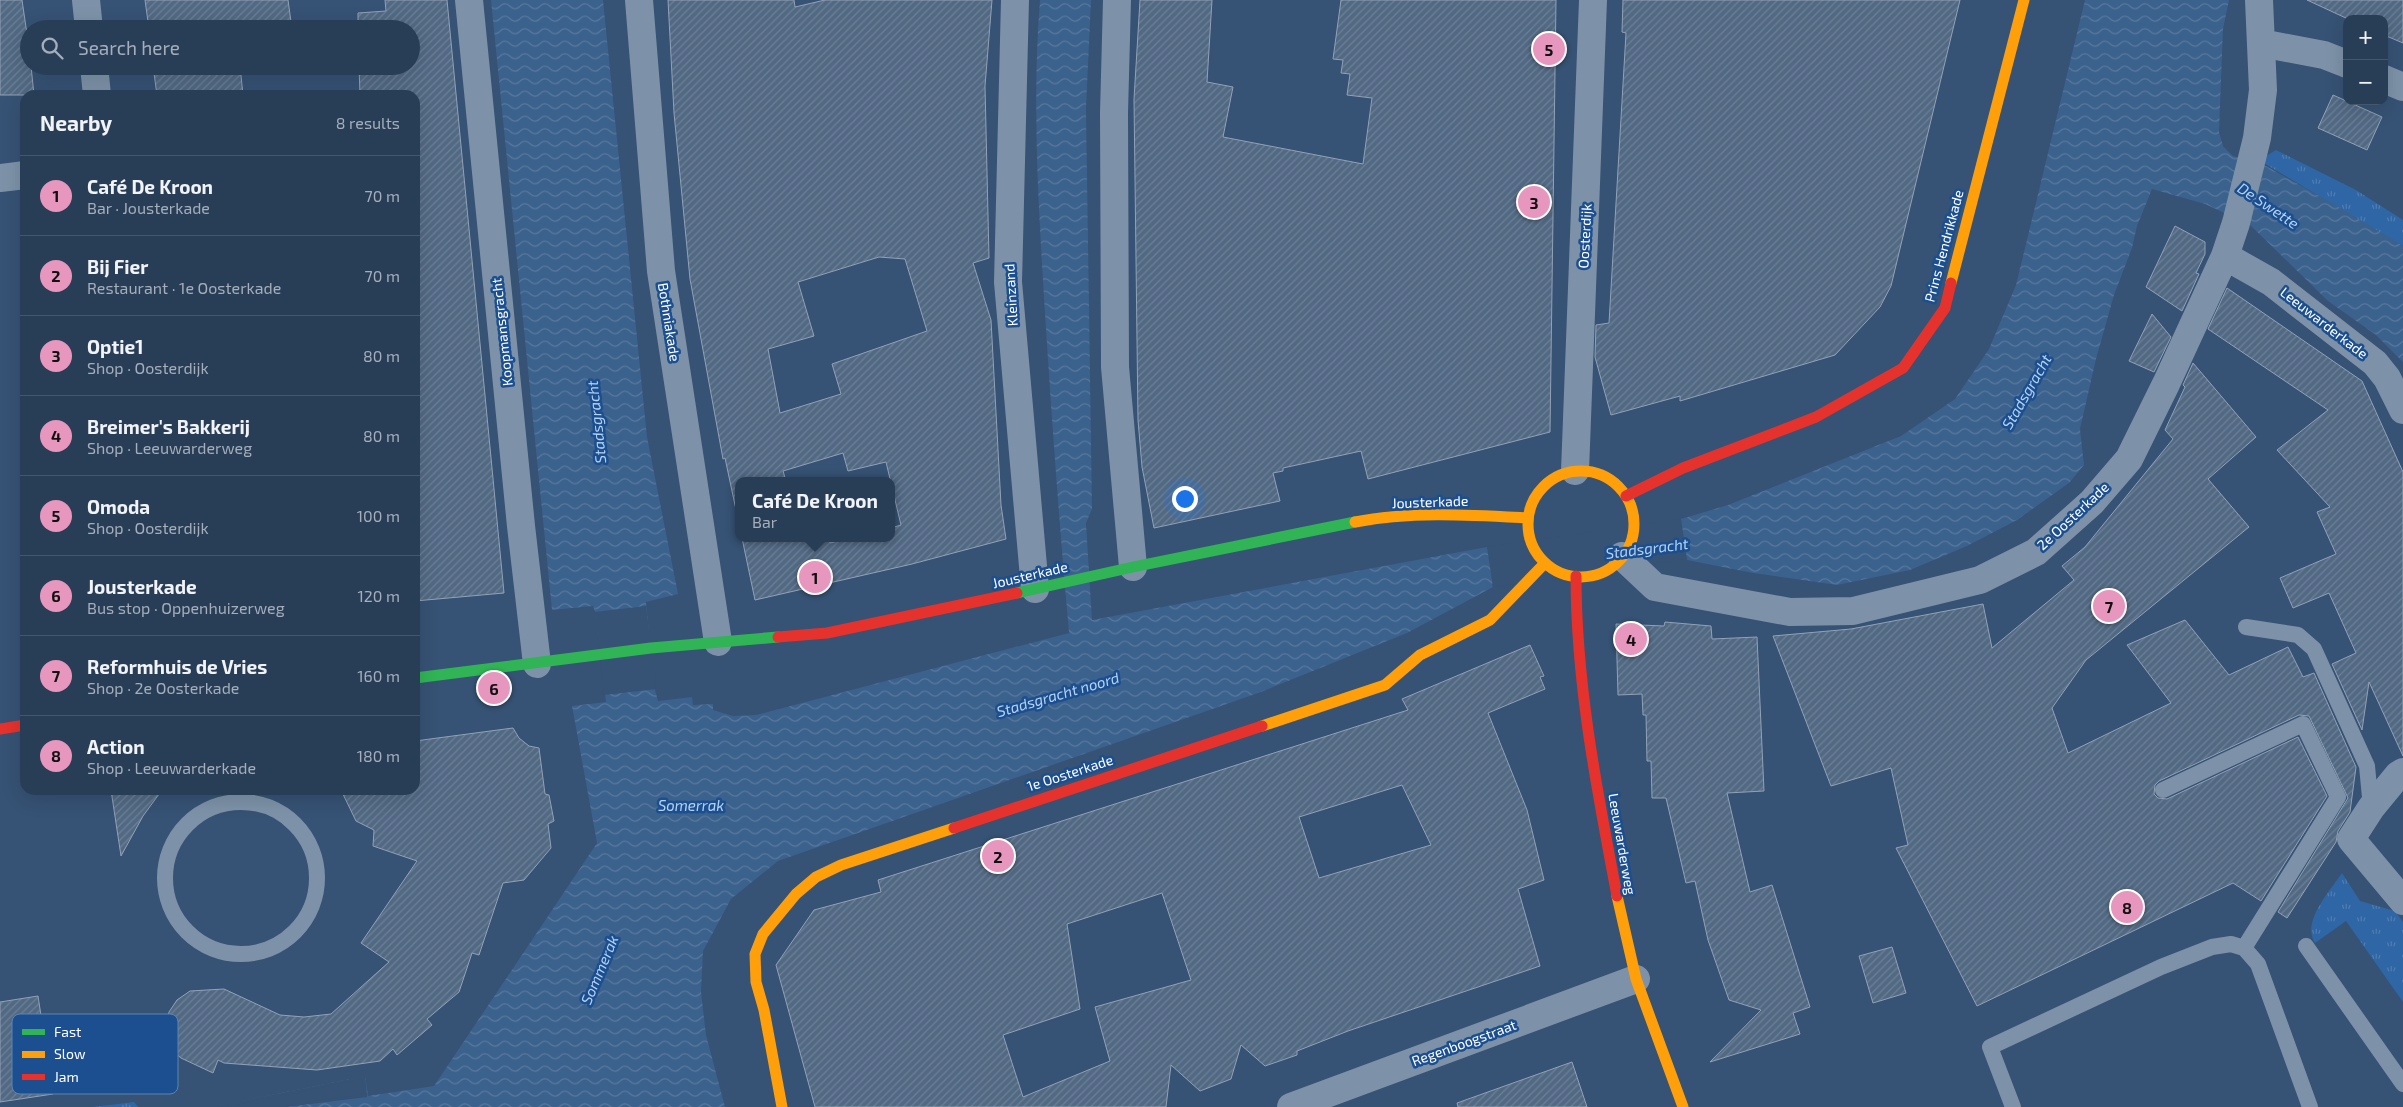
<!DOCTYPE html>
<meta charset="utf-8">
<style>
body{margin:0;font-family:"Exo 2",sans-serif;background:#30455d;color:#f1f3f6}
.controls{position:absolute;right:15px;top:15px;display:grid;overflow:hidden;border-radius:10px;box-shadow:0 5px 20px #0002}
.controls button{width:45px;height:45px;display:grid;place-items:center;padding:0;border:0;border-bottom:1px solid #44576d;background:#283e57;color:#f1f3f6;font:25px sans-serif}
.you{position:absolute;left:1184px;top:498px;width:18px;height:18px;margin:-12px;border:4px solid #fff;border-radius:50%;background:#1a73e8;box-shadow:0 0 0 8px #1a73e833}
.badge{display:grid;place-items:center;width:32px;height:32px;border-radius:50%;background:#e797bd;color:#111;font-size:16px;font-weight:700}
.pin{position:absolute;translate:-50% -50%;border:2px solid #fff;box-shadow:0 1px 5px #0006}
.popup{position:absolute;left:735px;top:477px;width:160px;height:65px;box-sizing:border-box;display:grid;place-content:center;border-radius:10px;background:#283e57;filter:drop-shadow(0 1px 4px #0005);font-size:16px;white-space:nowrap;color:#a5aeba}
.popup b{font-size:19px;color:#f1f3f6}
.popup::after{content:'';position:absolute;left:50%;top:100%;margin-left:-10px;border:10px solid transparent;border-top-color:#283e57}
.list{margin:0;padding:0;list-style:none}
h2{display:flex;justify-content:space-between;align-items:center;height:65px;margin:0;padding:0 20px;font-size:21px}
h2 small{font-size:16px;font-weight:400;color:#a5aeba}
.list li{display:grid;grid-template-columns:32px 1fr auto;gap:15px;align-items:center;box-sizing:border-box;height:80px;padding:0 20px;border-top:1px solid #44576d}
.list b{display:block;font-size:19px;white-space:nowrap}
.list p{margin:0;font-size:16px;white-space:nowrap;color:#a5aeba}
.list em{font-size:16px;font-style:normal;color:#a5aeba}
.icon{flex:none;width:28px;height:28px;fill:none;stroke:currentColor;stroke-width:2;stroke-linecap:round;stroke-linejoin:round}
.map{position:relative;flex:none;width:2403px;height:1107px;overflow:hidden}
.search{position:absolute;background:#283e57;box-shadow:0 5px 20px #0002;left:20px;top:20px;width:400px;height:55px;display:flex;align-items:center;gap:12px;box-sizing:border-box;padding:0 18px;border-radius:28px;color:#a5aeba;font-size:19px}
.panel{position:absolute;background:#283e57;box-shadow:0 5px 20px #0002;left:20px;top:90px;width:400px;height:705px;border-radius:15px}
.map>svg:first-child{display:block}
.grass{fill:url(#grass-tufts)}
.water{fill:url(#water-waves)}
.pier{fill:#365274}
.building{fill:url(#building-hatch);stroke:#92a2b6;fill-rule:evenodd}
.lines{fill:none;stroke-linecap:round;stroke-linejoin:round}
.lane{stroke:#7d92a8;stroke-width:16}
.street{stroke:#7d92a8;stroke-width:28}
.fast{stroke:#30b455;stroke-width:11}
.slow{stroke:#ff9f0a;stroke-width:11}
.jam{stroke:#e5322d;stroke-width:11}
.labels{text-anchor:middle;stroke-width:5;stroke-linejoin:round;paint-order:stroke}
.street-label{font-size:14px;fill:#fff;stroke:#1b4f8f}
.water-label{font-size:15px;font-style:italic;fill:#b5d3f5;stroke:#1b4f8f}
.key{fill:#1b4f8f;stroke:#5f84b1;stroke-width:1}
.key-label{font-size:14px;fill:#fff}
</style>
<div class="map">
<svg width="2403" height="1107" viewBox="0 0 2403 1107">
<defs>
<pattern id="grass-tufts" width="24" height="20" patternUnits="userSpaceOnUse" patternTransform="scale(1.25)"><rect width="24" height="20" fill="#2f66a5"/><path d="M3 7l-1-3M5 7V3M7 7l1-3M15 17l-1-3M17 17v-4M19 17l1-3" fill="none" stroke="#4e7db2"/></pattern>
<pattern id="water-waves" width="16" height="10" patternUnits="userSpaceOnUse" patternTransform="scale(1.25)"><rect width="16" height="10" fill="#3b618d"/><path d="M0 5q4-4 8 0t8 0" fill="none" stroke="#58799e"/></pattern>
<pattern id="building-hatch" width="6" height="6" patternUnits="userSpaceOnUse" patternTransform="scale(1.25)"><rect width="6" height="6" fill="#526984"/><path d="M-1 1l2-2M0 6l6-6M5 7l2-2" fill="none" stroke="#6c8096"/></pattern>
</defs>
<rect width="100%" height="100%" fill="#365274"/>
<!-- grass -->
<path class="grass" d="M 2276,150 L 2356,190 L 2403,220 L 2403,246 L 2262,162 L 2263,158 Z
M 2342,873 L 2360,901 L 2395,911 L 2403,922 L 2403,1002 L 2346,921 L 2315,943 C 2301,922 2330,891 2342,873 Z
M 134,1102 L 138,1107 L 93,1107 Z"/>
<!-- water -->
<path class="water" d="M 491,0 L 603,0 L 647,437 L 678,594 L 646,602 L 655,690 L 658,701 L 692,697 L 693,705 L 713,704 L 713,710 L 733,716 L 756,715 L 1069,633 C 1059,521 1051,410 1044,298 C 1038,198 1032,100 1040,0 L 1091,0 L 1086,108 L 1092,509 L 1086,523 L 1092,620 L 1487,547 L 1487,549 L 1681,522 L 1681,519 L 1728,505 L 1901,436 L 1955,399 L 1989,349 L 2016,285 L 2085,0 L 2229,0 L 2223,29 L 2219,132 L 2223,146 L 2233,156 L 2266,166 L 2337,206 L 2403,246 L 2403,362 L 2376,335 L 2328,301 L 2250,225 L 2205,204 L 2152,189 L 2137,226 L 2132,248 L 2114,295 L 2096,359 L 2080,429 L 2084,465 L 2069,483 L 2017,520 L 1967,546 L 1910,570 L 1837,585 L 1753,573 L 1687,560 L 1686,556 L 1492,584 L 1493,587 L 1407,633 L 1261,692 L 778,861 L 731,899 L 703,951 L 701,992 L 706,1035 L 725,1107 L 286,1107 L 367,1097 L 364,1077 L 212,1107 L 365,1076 L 368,1096 L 434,1086 L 597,843 L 572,706 L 606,702 L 595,612 L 593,606 L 552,610 Z"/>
<!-- pier -->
<path class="pier" d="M 1681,519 L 1687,560 L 1684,559 L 1493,587 L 1487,547 Z
M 646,606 L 656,689 L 604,695 L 595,612 Z
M 365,1076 L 367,1096 L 284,1107 L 286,1105 L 364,1094 L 362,1079 L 227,1107 L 215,1107 Z"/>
<!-- building -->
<path class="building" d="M 0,0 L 22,0 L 29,48 L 29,66 L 31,66 L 34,95 L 0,95 Z
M 145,0 L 288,0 L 292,29 L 149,29 Z
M 385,0 L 447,0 L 504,593 L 415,601 L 415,95 L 360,95 L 359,66 L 411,66 L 411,29 L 358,29 L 358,13 L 386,11 Z
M 668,0 L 794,0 L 795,7 L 825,0 L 992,0 L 985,86 L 989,258 L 973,263 L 991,320 L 1001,505 L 1006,539 L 912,564 L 755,600 L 742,538 L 829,538 L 830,543 L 850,538 L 891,538 L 891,528 L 901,525 L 886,462 L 848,471 L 843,453 L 783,471 L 786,481 L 739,481 L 739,524 L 725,458 L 723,459 L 690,279 L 674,113 ZM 879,257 L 905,259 L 927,331 L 832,364 L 841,394 L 780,413 L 768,349 L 814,336 L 798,282 Z
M 1140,0 L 1212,0 L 1207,82 L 1233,87 L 1223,137 L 1363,164 L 1372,98 L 1347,95 L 1350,74 L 1341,73 L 1343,60 L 1333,59 L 1341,0 L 1556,0 L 1550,432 L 1368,479 L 1361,451 L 1283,468 L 1283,471 L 1273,473 L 1280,501 L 1154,528 L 1142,467 L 1138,420 L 1134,99 Z
M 1623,0 L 1960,0 L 1891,286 L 1880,307 L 1835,355 L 1680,401 L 1680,396 L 1611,415 L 1595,357 L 1596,325 L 1609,323 L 1626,33 L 1622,32 Z
M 2307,0 L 2403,0 L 2403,43 L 2384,35 L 2384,19 L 2348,19 Z
M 153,66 L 240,66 L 243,95 L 157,95 Z
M 2333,95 L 2382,117 L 2367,150 L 2318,128 Z
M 2175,226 L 2205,242 L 2205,254 L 2196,273 L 2199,274 L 2182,311 L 2146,287 Z
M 2227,288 L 2362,381 L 2403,472 L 2403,756 L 2369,682 L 2362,730 L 2332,664 L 2356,653 L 2329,593 L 2293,608 L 2280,578 L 2336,554 L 2317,512 L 2330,507 L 2277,450 L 2328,410 L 2208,329 Z
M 2152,314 L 2171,337 L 2154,372 L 2129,361 Z
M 2193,363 L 2256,437 L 2208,479 L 2249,527 L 2086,660 L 2052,708 L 2068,753 L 2171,703 L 2127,645 L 2185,620 L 2229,675 L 2288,647 L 2303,677 L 2314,673 L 2356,767 L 2350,812 L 2338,831 L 2336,842 L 2287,918 L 2278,912 L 2348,798 L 2309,716 L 2299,715 L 2159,781 L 2155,785 L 2154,794 L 2158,798 L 2167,799 L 2298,737 L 2327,796 L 2261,901 L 2233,883 L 1977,1006 L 1896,848 L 1908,845 L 1891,768 L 1831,786 L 1773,636 L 1851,629 L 1983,604 L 1992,648 L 2074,580 L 2062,566 L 2085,547 L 2173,439 L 2165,430 L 2185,387 L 2183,385 Z
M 1665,622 L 1711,626 L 1712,639 L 1757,637 L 1764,791 L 1727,793 L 1750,892 L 1772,885 L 1810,1007 L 1793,1013 L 1800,1034 L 1710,1062 L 1761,1010 L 1729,1000 L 1708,940 L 1695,881 L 1686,883 L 1666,798 L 1652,798 L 1651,761 L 1647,761 L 1646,715 L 1643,715 L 1642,694 L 1618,695 L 1616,624 L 1664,626 Z
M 1530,645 L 1544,676 L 1540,677 L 1545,689 L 1488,713 L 1527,810 L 1544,880 L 1518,889 L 1540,966 L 1348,1031 L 1297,1051 L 1297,1055 L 1265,1066 L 1241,1045 L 1231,1079 L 1200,1091 L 1171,1065 L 1166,1107 L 815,1107 L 776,965 L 814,910 L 881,892 L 878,880 L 1408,710 L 1402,699 ZM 1402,785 L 1431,845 L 1319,878 L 1299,817 ZM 1162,893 L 1191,980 L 1095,1007 L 1110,1061 L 1023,1097 L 1003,1035 L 1080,1009 L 1067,924 Z
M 513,728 L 519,738 L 529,746 L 539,748 L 545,794 L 549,795 L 554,821 L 548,824 L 551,848 L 524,880 L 503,883 L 479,955 L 472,953 L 459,992 L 427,1019 L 432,1025 L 397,1055 L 393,1049 L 380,1061 L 317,1070 L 224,1063 L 218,1060 L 213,1073 L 181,1058 L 169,1048 L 167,1021 L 169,1012 L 177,1000 L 190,991 L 224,989 L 280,1015 L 304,1017 L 331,1014 L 389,962 L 361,943 L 417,861 L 373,846 L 374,830 L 356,821 L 341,790 L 415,790 L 415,741 Z
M 111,790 L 162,790 L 143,816 L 121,856 Z
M 1892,947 L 1906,993 L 1873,1003 L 1859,956 Z
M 38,996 L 53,1094 L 0,1102 L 0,1002 Z
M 1572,1062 L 1587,1107 L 1458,1107 L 1457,1103 Z"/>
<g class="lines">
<!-- lane -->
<path class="lane" d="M 2246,627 L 2298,635 L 2314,649 L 2367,766 L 2371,808
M 2163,790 L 2303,724 L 2338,797 L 2244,948
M165 878a76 76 0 1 1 152 0a76 76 0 1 1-152 0Z
M 2306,946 L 2403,1084
M 2013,1107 L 1990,1047 L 2161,967 L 2212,947 L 2231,944 L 2244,948 L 2258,964 L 2310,1107"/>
<!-- street -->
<path class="street" d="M 86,0 L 89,29
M 469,0 L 521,526 L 537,664
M 639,0 L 661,271 L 718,642
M 1015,0 L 1008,282 L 1035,589
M 1117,0 L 1114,113 L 1115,367 L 1133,567
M 2261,43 L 2324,55 L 2347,64
M 94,66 L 97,95
M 2384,79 L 2403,87
M 0,178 L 25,175
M 2225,256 L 2271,282 L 2375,363 L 2387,378 L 2403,410
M 1575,471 L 1593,0
M 1622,556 L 1655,587 L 1790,612 L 1853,611 L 1980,580 L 2036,552 L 2092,502 L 2129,459 L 2166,384 L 2225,256 L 2236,223 L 2257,138 L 2263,90 L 2259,0
M 2403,772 L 2398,775 L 2371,808 L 2351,839 L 2403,901
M 1291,1107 L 1636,979"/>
<!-- fast -->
<path class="fast" d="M 1017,593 L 1133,567 L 1355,522
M 415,678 L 651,648 L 778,637"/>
<!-- slow -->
<path class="slow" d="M 1951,283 L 2024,0
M1528 524a53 53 0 1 1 106 0a53 53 0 1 1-106 0Z
M 1355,522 C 1410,511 1472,515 1528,518
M 1262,726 L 1385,685 L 1420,655 L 1490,620 L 1545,563
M 1617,896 L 1636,979 L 1683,1107
M 782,1107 L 764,1010 L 756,982 L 755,954 L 763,934 L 796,894 L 816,877 L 841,865 L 954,828"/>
<!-- jam -->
<path class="jam" d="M 1626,496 L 1683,468 L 1816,417 L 1903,368 L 1945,308 L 1951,283
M 1576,576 C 1576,684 1597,790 1617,896
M 778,637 L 827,633 L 1017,593
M 0,729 L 25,725
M 954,828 L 1262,726"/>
</g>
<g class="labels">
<!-- street labels -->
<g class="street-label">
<text transform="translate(1585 236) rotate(-87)" y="5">Oosterdijk</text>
<text transform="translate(1944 246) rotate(-75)" y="5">Prins Hendrikkade</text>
<text transform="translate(1011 295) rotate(-93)" y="5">Kleinzand</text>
<text transform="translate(669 322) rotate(81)" y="5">Bothniakade</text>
<text transform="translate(2324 323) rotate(38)" y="5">Leeuwarderkade</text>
<text transform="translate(502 332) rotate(-96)" y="5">Koopmansgracht</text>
<text transform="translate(1430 502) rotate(-2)" y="5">Jousterkade</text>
<text transform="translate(2073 516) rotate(-43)" y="5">2e Oosterkade</text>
<text transform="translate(1030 575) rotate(-13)" y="5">Jousterkade</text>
<text transform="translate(1070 773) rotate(-18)" y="5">1e Oosterkade</text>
<text transform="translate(1622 844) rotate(80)" y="5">Leeuwarderweg</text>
<text transform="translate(1464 1043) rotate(-20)" y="5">Regenboogstraat</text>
</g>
<!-- water labels -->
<g class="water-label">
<text transform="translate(2268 206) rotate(34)" y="5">De Swette</text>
<text transform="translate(2027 392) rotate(-60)" y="5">Stadsgracht</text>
<text transform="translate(597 422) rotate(-96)" y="5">Stadsgracht</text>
<text transform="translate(1647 549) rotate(-7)" y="5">Stadsgracht</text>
<text transform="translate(1058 695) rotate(-16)" y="5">Stadsgracht noord</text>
<text x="691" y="811">Somerrak</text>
<text transform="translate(600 970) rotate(-67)" y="5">Sommerak</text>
</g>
</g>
<!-- legend -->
<rect x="12" y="1014" width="166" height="80" rx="8" class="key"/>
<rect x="22" y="1029" width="23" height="6" fill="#30b455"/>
<rect x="22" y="1051" width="23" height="7" fill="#ff9f0a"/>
<rect x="22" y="1074" width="23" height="6" fill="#e5322d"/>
<g class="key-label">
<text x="54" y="1037">Fast</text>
<text x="54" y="1059">Slow</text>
<text x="54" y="1082">Jam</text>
</g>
</svg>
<div class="controls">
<button>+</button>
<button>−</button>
</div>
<div class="you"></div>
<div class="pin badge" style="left:815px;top:577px">1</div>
<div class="popup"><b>Café De Kroon</b>Bar</div>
<div class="pin badge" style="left:998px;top:856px">2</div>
<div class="pin badge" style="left:1534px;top:202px">3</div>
<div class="pin badge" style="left:1631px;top:639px">4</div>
<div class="pin badge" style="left:1549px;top:49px">5</div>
<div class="pin badge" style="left:494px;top:688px">6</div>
<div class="pin badge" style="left:2109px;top:606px">7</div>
<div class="pin badge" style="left:2127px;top:907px">8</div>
<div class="search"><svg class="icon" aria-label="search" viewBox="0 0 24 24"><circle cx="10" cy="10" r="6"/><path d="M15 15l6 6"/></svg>Search here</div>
<section class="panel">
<h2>Nearby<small>8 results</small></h2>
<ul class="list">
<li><span class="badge">1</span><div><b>Café De Kroon</b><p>Bar · Jousterkade</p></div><em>70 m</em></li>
<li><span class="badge">2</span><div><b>Bij Fier</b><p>Restaurant · 1e Oosterkade</p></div><em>70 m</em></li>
<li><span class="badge">3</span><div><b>Optie1</b><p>Shop · Oosterdijk</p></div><em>80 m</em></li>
<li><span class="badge">4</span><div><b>Breimer's Bakkerij</b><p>Shop · Leeuwarderweg</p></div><em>80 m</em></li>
<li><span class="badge">5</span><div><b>Omoda</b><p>Shop · Oosterdijk</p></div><em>100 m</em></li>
<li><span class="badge">6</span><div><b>Jousterkade</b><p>Bus stop · Oppenhuizerweg</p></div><em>120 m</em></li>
<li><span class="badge">7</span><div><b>Reformhuis de Vries</b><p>Shop · 2e Oosterkade</p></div><em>160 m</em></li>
<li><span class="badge">8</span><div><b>Action</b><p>Shop · Leeuwarderkade</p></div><em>180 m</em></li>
</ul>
</section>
</div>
